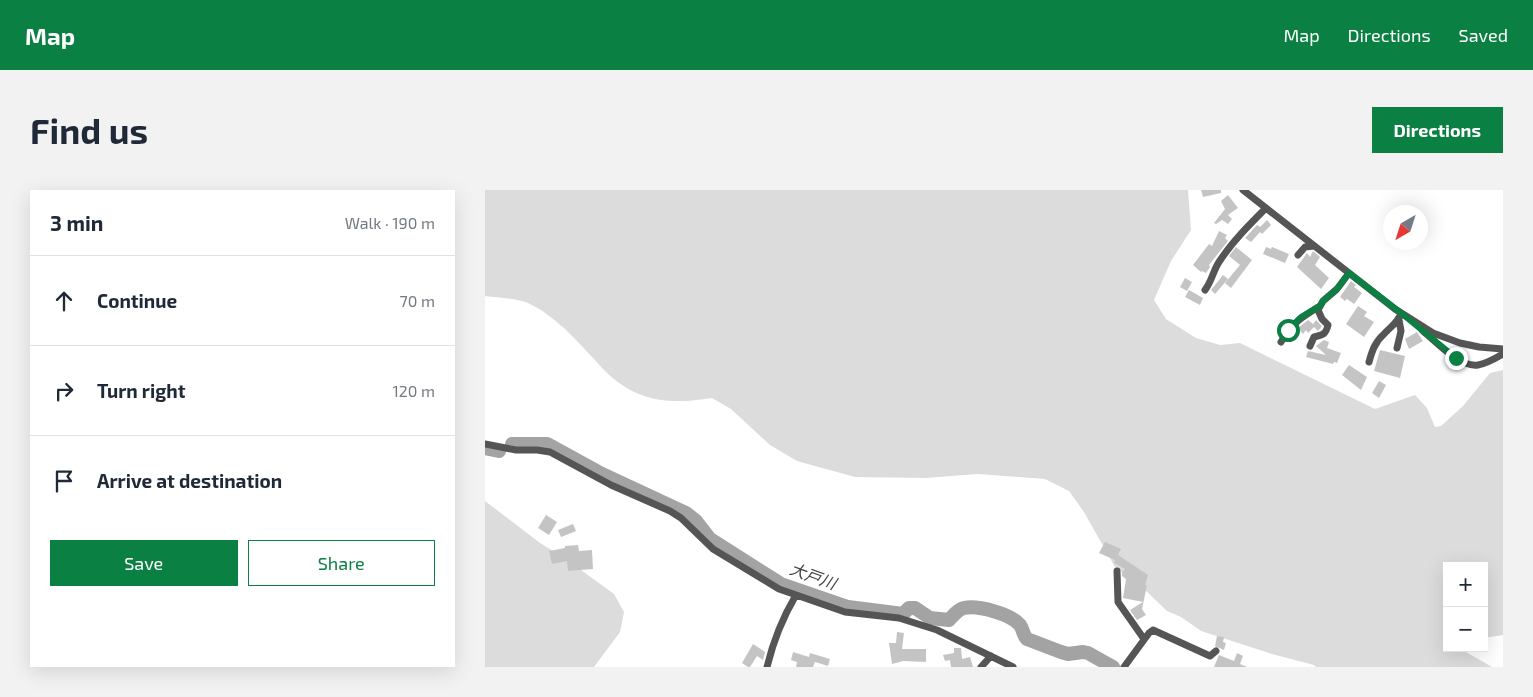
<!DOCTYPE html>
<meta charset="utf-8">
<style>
body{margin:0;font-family:"Exo 2","Noto Sans JP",sans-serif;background:#f2f2f3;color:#1f2937}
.controls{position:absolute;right:15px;bottom:15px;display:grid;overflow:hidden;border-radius:0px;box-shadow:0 5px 20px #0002}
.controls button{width:45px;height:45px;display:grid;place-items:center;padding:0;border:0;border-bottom:1px solid #e0e1e3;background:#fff;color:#1f2937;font:25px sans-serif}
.compass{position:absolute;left:898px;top:15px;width:45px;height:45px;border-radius:50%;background:#fff;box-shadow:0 5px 20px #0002;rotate:219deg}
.stop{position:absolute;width:15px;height:15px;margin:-11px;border:4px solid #0b8043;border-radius:50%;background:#fff}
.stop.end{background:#0b8043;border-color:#fff;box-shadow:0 1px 5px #0008}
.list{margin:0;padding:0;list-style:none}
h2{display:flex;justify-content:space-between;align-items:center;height:65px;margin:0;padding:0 20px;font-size:21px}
h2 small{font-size:16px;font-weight:400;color:#747a83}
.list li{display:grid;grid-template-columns:32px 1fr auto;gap:15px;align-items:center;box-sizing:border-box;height:90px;padding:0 20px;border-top:1px solid #e0e1e3}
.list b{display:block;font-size:19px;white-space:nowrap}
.list em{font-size:16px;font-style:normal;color:#747a83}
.actions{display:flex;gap:10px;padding:15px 20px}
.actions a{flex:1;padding:11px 0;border:1px solid #0b8043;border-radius:0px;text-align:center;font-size:18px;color:#0b8043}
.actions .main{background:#0b8043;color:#fff}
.icon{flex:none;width:28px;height:28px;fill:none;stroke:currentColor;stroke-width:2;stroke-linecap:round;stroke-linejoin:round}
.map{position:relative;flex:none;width:1018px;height:477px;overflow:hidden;border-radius:0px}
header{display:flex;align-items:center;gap:30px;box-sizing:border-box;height:70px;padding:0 25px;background:#0b8043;color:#fff}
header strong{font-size:24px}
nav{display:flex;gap:28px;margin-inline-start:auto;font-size:18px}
.intro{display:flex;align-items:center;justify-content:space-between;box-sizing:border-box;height:120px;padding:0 30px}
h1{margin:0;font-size:35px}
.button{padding:12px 22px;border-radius:0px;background:#0b8043;color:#fff;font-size:18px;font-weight:700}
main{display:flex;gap:30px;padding:0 30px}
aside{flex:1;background:#fff;border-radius:0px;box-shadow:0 5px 20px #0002}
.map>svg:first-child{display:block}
.green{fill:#dcdcdc}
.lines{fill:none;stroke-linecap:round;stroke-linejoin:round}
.river{stroke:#a3a3a3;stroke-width:14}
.building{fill:#c4c4c4}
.street{stroke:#555;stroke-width:7}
.route{stroke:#0b8043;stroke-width:6}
.labels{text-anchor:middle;stroke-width:5;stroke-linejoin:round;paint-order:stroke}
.water-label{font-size:16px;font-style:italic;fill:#444;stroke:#fff}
</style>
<header>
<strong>Map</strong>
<nav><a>Map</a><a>Directions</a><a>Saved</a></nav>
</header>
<div class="intro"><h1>Find us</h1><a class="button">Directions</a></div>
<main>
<aside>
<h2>3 min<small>Walk · 190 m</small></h2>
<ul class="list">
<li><svg class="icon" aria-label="ahead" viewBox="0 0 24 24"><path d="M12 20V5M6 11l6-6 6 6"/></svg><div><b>Continue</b></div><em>70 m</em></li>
<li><svg class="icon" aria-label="right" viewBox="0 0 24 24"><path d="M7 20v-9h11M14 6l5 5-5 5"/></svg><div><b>Turn right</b></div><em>120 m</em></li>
<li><svg class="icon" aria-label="arrive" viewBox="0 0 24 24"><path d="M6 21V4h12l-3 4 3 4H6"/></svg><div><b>Arrive at destination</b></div></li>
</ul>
<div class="actions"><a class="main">Save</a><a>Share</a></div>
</aside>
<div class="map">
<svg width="1018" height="477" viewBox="0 0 1018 477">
<rect width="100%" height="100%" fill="#fff"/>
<!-- green -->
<path class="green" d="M 0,0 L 703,0 L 706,40 L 686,71 L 669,110 L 681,129 L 711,148 L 735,155 L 755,153 L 890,219 L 930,205 L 942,218 L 950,237 L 956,236 L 978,216 L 1005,183 L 1018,180 L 1018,445 L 999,448 L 999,376 L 962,376 L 962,458 L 979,458 L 981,462 L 1007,477 L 831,477 L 829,475 L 787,464 L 716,441 L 696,427 L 682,421 L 656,396 L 630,377 L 599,322 L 584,301 L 560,289 L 493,284 L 440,288 L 370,287 L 312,271 L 285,255 L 246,219 L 227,208 C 184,215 150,212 118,179 C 105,165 93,151 79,138 C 68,129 58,120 45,114 C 34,108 13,108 0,106 Z
M 0,311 L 55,353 L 81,369 L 129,404 L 139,422 L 135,442 L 109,477 L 0,477 Z"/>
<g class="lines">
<!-- river -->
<path class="river" d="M 27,254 L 62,254 L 113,282 L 201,323 L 211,331 L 225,349 L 296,394 L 363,417 L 418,424 L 424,418 L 430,418 L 445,428 L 464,430 C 468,426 473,419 479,418 C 493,415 526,424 535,435 C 538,439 538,445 542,449 L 576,462 L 583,464 L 598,462 L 603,463 L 628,477
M 0,258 L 14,261"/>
</g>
<!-- building -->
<path class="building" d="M 716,0 L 736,0 L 736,3 L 718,7 Z
M 743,5 L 753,18 L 743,25 L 747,29 L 743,34 L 737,30 L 731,34 L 729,33 L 740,19 L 736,11 Z
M 782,30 L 786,35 L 777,44 L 775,42 L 766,52 L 760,48 L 772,35 L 775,37 Z
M 734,41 L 742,45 L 740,48 L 743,51 L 724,75 L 725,77 L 721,83 L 717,81 L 716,82 L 708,75 L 724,54 L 727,56 Z
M 751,57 L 767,70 L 746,98 L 740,93 L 755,75 L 744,66 Z
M 781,57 L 786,59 L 787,57 L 804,64 L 800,73 L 778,64 Z
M 828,61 L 835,67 L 830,75 L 844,88 L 836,99 L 812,77 L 822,63 L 825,67 Z
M 738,85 L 743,89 L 730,104 L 726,100 Z
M 700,88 L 707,92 L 702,101 L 695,97 Z
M 866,91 L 871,95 L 869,97 L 877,103 L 869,114 L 862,109 L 860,111 L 855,107 Z
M 704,100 L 718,108 L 715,115 L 700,107 Z
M 873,116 L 882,122 L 879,126 L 889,132 L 879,147 L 861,134 Z
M 823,130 L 828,134 L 831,130 L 837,136 L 833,141 L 829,137 L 823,143 L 821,140 L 818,144 L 813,138 Z
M 932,142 L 938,151 L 924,159 L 920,149 Z
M 839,150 L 844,152 L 842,158 L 856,163 L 852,173 L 849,172 L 848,174 L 821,167 L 823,161 L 841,165 L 831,156 Z
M 895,160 L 920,166 L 915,188 L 889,181 Z
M 864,175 L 882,187 L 876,200 L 857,185 Z
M 894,191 L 901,195 L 894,208 L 887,203 Z
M 61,325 L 72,332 L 64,345 L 53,338 Z
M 88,334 L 91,341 L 76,347 L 73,340 Z
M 620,352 L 636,359 L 633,365 L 663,385 L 660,395 L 662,395 L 657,419 L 661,425 L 652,430 L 645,420 L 658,412 L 638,408 L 641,389 L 637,386 L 637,382 L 640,379 L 629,373 L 630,370 L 614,363 Z
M 93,355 L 94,361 L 107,360 L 108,379 L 83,381 L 82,371 L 67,374 L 64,361 L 80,358 L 80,356 Z
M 412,442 L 419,443 L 417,459 L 441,459 L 441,472 L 418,471 L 407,474 L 404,453 L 411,453 Z
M 732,446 L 739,447 L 738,452 L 741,453 L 739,460 L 730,456 Z
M 268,454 L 280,462 L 278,470 L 272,466 L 265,477 L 263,477 L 257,473 Z
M 469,458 L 476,458 L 477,469 L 485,467 L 488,477 L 466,477 L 465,470 L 460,471 L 458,465 L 469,463 Z
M 308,462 L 324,467 L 325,463 L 345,469 L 343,476 L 330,472 L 328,477 L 311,477 L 312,472 L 306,470 Z
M 752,463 L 758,466 L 755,474 L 762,477 L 729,477 L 734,465 L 749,471 Z"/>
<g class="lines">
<!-- street -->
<path class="street" d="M 758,0 L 910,119 L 948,143 L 975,153 L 994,157 L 1018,159
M 813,65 L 820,57 L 829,56
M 720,100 C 727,91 728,81 734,72 C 747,52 764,35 781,18
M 937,140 C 950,151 975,178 993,175 C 1001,174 1011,168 1018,164
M 796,152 C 807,133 817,127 835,116
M 825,156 L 829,147 C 838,145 841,144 843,135 L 837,129 L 833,120 L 838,111 L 852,99 L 864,83
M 912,158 L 916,141 L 914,130
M 884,172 C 887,161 890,152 899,144 C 906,136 913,133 916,123 L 919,125
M 0,254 L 31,260 L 52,260 L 65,262 L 126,295 L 185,321 L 196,328 L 228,359 L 294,399 L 360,422 L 414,428 L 452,440 L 528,477
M 632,381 L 633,412 L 659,449
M 282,477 C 288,452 298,427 311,405
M 496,477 L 506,466
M 639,477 L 664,443 L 668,440 L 725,466 L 731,461"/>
</g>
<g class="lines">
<!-- route -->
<path class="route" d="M 803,140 L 816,127 L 835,116 L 838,111 L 852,99 L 864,83 L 916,123 L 971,168"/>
</g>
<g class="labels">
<!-- water labels -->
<g class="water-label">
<text transform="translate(328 386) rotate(20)" y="6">大戸川</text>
</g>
</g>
</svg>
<div class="controls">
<button>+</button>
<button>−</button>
</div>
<svg class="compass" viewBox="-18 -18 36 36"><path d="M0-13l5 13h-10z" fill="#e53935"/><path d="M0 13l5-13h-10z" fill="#747a83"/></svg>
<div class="stop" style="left:803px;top:140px"></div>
<div class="stop end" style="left:971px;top:168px"></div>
</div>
</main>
